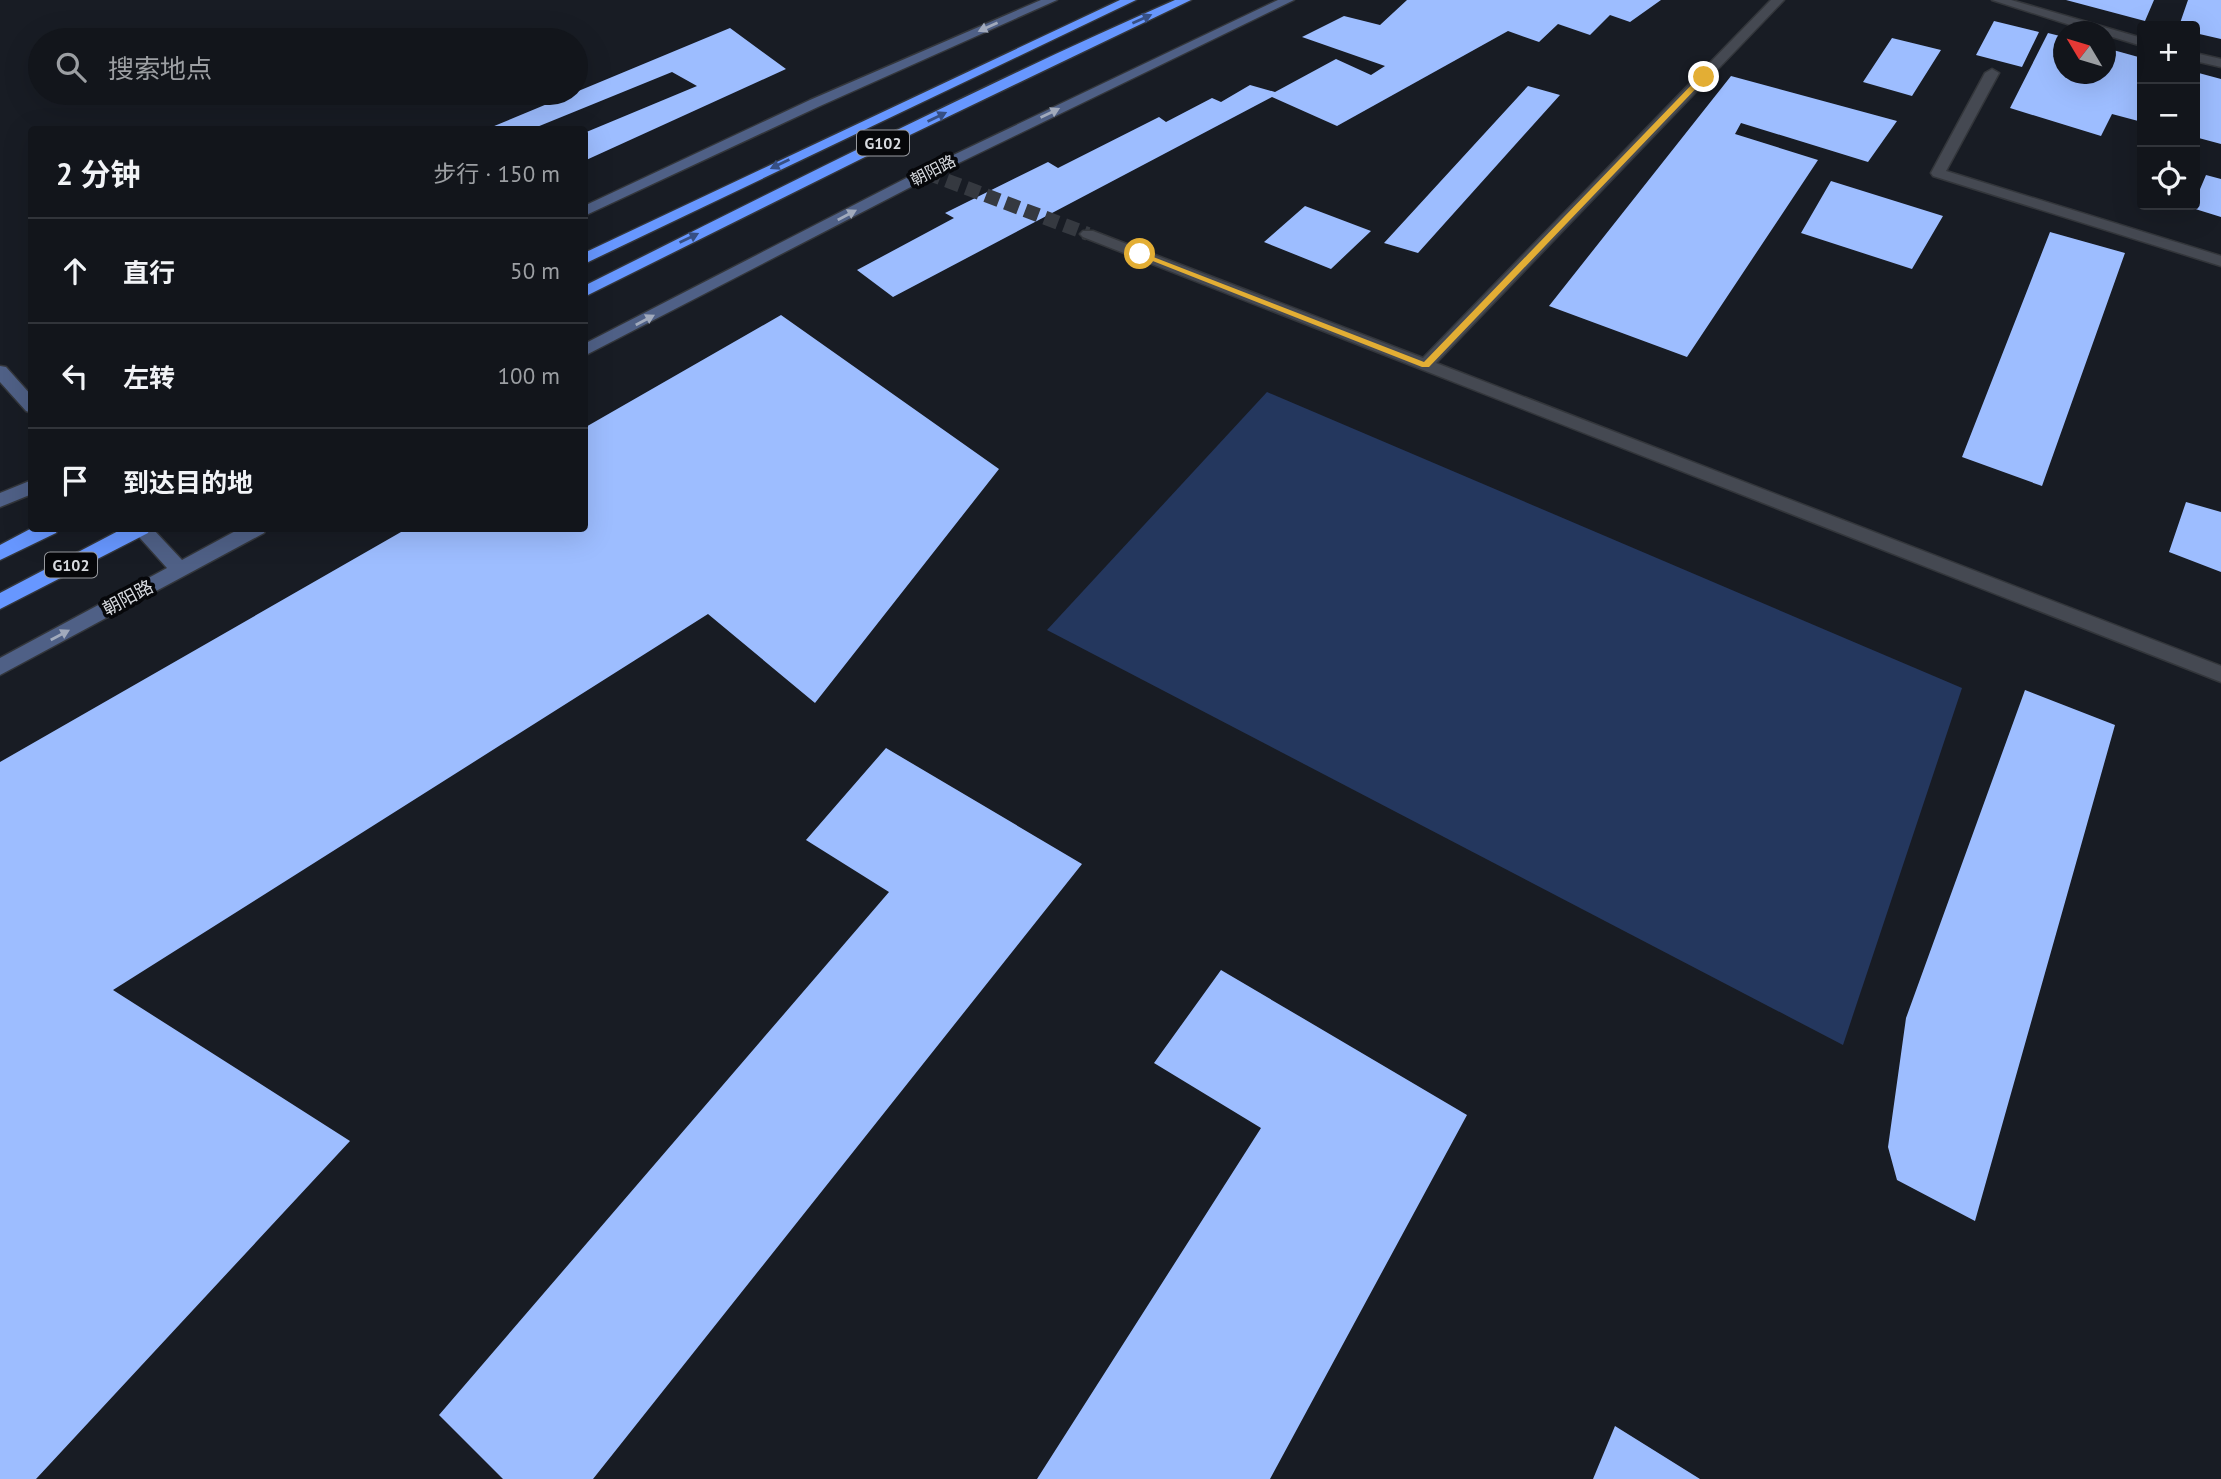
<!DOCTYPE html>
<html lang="zh">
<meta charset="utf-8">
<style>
body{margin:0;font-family:"PT Sans","Noto Sans SC",sans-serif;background:#1b1e24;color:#f1f3f6}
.controls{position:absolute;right:21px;top:21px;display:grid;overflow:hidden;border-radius:7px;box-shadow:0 7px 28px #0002}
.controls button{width:63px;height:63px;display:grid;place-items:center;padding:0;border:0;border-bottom:2px solid #31343a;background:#12151b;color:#f1f3f6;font:35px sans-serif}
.compass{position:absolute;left:2053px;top:21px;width:63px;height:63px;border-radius:50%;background:#12151b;box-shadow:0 7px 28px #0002;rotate:308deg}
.stop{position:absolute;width:21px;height:21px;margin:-16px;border:5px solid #e3ae34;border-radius:50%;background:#fff}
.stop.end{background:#e3ae34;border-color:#fff;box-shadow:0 2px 7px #0008}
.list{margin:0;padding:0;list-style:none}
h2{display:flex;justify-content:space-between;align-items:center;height:91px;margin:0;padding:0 28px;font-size:30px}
h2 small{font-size:23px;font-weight:400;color:#9c9fa3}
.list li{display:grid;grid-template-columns:46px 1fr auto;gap:21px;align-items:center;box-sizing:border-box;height:105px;padding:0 28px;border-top:2px solid #31343a}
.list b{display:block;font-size:26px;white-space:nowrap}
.list em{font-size:23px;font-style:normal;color:#9c9fa3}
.icon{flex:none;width:38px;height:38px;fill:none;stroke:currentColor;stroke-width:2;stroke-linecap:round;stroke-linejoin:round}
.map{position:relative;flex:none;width:2221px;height:1479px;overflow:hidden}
.search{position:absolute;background:#12151b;box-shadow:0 7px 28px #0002;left:28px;top:28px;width:560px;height:77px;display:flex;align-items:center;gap:18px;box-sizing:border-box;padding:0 24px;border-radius:38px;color:#9c9fa3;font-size:26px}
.panel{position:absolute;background:#12151b;box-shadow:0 7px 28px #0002;left:28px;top:126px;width:560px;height:406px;border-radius:7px}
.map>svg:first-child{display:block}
.green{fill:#24375e}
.building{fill:#9dbdff}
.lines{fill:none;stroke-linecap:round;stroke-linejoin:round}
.street-tunnel{stroke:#353940;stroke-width:14;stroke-dasharray:14 7;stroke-linecap:butt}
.street-casing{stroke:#33363b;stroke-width:3}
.secondary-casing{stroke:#33363b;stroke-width:3}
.highway-casing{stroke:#33363b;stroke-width:3}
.street{fill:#454952;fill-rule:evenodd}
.secondary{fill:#4f6086;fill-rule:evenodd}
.highway{fill:#6797ff;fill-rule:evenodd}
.oneway{fill:#364f84}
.oneway2{fill:#a1aabc}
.route{fill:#e3ae34}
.labels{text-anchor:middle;stroke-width:7;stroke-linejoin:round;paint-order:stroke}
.shield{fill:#06070a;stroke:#999ba0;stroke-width:2}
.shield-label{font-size:16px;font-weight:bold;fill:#d8dbe0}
.far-street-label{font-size:16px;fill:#d8dbe0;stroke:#06070a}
.street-label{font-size:18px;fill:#d8dbe0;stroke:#06070a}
</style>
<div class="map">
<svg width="2221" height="1479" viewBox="0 0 2221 1479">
<rect width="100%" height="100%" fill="#181c24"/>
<!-- green -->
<path class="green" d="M 1267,392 L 1962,688 L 1843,1045 L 1047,630 Z"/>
<!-- building -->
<path class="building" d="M 1407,0 L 1661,0 L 1630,22 L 1610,15 L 1590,35 L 1558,24 L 1539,42 L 1508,31 L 1337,126 L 1272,97 L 893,297 L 857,270 L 954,218 L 945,213 L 1048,162 L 1058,168 L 1159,117 L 1166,122 L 1212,98 L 1221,102 L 1250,85 L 1275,92 L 1336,59 L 1371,75 L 1385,66 L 1302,37 L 1344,16 L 1380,25 Z
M 2066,0 L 2154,0 L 2145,21 Z
M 2188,0 L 2221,0 L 2221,39 L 2195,33 L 2195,26 L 2179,26 Z
M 1994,21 L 2039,32 L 2022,67 L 1976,55 Z
M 730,28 L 786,69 L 584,161 L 584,133 L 697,86 L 672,72 L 532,129 L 487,129 Z
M 2048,33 L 2064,37 L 2064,74 L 2106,74 L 2106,48 L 2142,58 L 2142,122 L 2112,114 L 2101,136 L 2010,108 Z
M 1892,38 L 1941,50 L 1912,96 L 1863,82 Z
M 2195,72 L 2221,79 L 2221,144 L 2195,137 Z
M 1731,76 L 1897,121 L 1868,162 L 1741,123 L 1735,134 L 1818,160 L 1687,357 L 1549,306 Z
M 1528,86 L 1560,95 L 1418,253 L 1384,243 Z
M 2206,175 L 2221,179 L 2221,217 L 2192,208 Z
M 1831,181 L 1943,216 L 1912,269 L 1801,233 Z
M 1305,206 L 1371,231 L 1331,269 L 1264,242 Z
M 2050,232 L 2125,253 L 2042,486 L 1962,457 Z
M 781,315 L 999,469 L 815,703 L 708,614 L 113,990 L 350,1141 L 36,1479 L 0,1479 L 0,762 L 408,528 L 584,528 L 584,428 Z
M 2186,502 L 2221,512 L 2221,572 L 2169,552 Z
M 2025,690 L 2115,725 L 1975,1221 L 1897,1180 L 1888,1147 L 1906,1018 Z
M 886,748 L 1082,864 L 593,1479 L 503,1479 L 439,1415 L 889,892 L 806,840 Z
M 1221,970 L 1467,1115 L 1270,1479 L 1037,1479 L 1261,1128 L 1154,1063 Z
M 1615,1426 L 1700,1479 L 1593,1479 Z"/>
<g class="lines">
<!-- street-tunnel -->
<path class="street-tunnel" d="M 927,173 L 1088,234"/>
<defs>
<path id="street" d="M 1771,0 L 1784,0 L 1436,363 L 2221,666 L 2221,682 L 1083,237 L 1080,234 L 1083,231 L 1093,231 L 1423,358 Z
M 1992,0 L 2011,0 L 2142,38 L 2142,46 L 2106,35 L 2106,32 L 2092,32 Z
M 2195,53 L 2221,59 L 2221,67 L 2195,61 Z
M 1992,69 L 1999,73 L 1946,171 L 2221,256 L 2221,266 L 1933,176 L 1931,173 L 1985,73 Z"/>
<path id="secondary" d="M 1041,0 L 1057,0 L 820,106 L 584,216 L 584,206 L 810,100 Z
M 1278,0 L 1294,0 L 932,176 L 584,356 L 584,344 L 922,170 Z
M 0,366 L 6,367 L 32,396 L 32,413 L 26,411 L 0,382 Z
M 32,480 L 32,494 L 0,507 L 0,493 Z
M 131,528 L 152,528 L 182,560 L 241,528 L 266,528 L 264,533 L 0,675 L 0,658 L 167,568 Z"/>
<path id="highway" d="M 1120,0 L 1136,0 L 584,264 L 584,253 Z
M 1175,0 L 1191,0 L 887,146 L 584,297 L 584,286 C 780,188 975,88 1175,0 Z
M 32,528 L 58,528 L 56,533 L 0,560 L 0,545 Z
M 124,528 L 150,528 L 148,533 L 0,609 L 0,593 Z"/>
</defs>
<!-- street casing -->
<use href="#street" class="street-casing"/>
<!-- secondary casing -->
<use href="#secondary" class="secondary-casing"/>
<!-- highway casing -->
<use href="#highway" class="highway-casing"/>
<!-- street -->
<use href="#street" class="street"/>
<!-- secondary -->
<use href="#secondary" class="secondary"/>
<!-- highway -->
<use href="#highway" class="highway"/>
</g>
<!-- one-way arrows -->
<defs><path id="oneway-solid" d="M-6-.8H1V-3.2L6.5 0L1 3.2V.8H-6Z" transform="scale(1.75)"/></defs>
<g class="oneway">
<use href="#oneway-solid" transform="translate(1142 19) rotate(-24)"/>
<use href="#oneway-solid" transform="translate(937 117) rotate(-26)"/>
<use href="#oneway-solid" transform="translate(780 164) rotate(154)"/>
<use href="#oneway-solid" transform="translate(689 238) rotate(-26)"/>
</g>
<g class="oneway2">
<use href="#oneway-solid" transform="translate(988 27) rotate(156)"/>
<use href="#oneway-solid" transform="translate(1050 113) rotate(-26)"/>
<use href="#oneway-solid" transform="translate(847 215) rotate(-28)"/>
<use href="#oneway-solid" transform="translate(645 320) rotate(-28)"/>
<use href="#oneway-solid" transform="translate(60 635) rotate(-28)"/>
</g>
<!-- route -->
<path class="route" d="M 1701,75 L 1707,77 L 1429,367 L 1422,367 L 1135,254 L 1143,253 L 1424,362 Z"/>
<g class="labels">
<!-- shield labels -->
<g class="shield">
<rect x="857" y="130.5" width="52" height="25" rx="5"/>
<rect x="45" y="552.5" width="52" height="25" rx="5"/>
</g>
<g class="shield-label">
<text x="883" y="149">G102</text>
<text x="71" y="571">G102</text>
</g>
<!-- far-street labels -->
<g class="far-street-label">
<text transform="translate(933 170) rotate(-27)" y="6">朝阳路</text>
</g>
<!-- street labels -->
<g class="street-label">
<text transform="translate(128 598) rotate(-28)" y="6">朝阳路</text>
</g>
</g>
</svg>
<div class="controls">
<button>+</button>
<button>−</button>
<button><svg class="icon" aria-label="locate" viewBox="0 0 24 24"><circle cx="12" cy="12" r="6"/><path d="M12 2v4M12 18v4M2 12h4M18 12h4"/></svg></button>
</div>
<svg class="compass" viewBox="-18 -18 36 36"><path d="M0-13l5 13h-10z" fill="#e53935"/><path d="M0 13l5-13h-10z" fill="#9c9fa3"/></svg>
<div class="stop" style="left:1140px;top:254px"></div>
<div class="stop end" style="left:1704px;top:77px"></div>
<div class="search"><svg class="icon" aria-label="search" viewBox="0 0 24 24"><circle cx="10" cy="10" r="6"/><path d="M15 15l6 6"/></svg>搜索地点</div>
<section class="panel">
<h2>2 分钟<small>步行 · 150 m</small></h2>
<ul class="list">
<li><svg class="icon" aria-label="ahead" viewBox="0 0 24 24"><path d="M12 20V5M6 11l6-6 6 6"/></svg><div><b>直行</b></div><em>50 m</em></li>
<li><svg class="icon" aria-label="left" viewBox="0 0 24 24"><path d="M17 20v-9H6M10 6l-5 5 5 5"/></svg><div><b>左转</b></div><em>100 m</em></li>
<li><svg class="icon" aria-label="arrive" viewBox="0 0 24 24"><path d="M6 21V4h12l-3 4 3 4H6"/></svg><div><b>到达目的地</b></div></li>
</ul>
</section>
</div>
